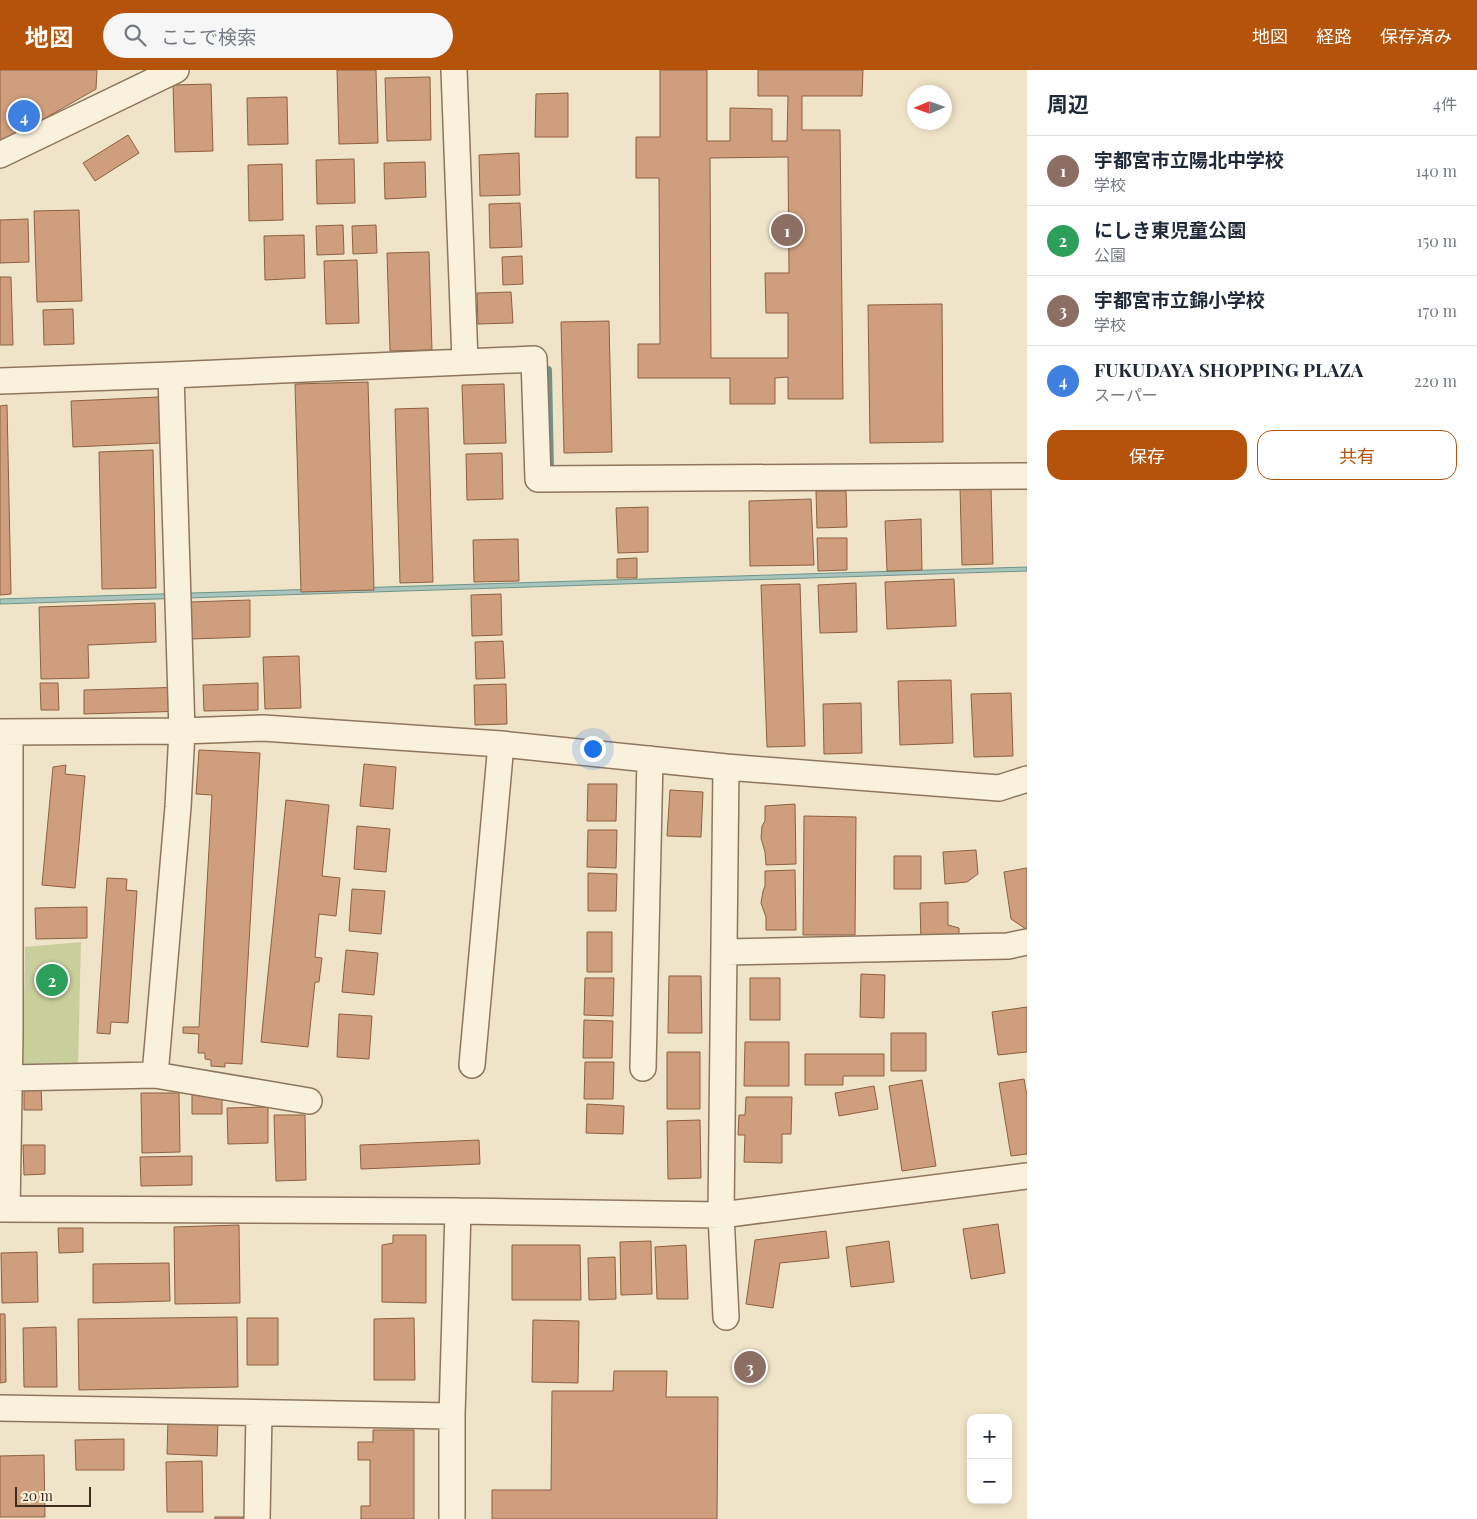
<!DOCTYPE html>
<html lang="ja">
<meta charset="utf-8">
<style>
body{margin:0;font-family:"Playfair Display","Noto Sans JP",serif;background:#f6f6f7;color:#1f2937}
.controls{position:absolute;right:15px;bottom:15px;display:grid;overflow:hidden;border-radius:10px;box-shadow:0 2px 8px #0003}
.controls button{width:45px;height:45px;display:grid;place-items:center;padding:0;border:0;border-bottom:1px solid #e0e1e3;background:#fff;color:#1f2937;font:25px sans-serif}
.compass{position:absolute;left:907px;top:15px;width:45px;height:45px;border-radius:50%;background:#fff;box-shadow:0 2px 8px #0003;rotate:268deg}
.scale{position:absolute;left:15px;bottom:12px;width:76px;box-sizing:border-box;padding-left:5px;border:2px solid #3d2e20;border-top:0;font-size:14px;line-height:18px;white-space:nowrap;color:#3d2e20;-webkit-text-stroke:4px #f7eed8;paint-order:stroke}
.you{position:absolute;left:592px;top:678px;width:18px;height:18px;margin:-12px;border:4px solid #fff;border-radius:50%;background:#1a73e8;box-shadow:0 0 0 8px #1a73e833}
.badge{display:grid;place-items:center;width:32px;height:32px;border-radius:50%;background:#b45309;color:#fff;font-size:16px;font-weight:700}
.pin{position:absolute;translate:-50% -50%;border:2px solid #fff;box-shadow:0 1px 5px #0006}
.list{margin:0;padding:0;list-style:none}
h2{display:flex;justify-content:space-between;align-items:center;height:65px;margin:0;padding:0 20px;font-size:21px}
h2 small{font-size:16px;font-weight:400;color:#747a83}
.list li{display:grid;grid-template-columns:32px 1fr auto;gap:15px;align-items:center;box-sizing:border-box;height:70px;padding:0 20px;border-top:1px solid #e0e1e3}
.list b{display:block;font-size:19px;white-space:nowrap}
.list p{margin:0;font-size:16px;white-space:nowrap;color:#747a83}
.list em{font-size:16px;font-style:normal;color:#747a83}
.actions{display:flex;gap:10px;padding:15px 20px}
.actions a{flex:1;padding:11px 0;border:1px solid #b45309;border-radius:15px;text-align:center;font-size:18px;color:#b45309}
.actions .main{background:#b45309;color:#fff}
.icon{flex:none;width:28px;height:28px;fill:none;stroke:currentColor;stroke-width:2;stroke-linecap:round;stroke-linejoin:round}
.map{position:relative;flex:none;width:1027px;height:1449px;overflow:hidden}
header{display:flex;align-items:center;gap:30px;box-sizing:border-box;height:70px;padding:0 25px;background:#b45309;color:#fff}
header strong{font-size:24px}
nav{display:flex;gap:28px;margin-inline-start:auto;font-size:18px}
.search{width:350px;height:45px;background:#f6f6f7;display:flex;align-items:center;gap:12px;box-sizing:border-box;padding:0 18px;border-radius:28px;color:#747a83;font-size:19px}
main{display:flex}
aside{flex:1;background:#fff}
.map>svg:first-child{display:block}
.green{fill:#c9cf9b}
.water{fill:#a9c4bc;stroke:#6f938a}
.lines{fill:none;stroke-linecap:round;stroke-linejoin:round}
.stream{stroke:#6f938a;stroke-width:8}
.building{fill:#cf9f7d;stroke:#8d5f41;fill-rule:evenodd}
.minor-casing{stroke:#8d765c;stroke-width:28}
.minor{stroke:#faf1dc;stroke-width:25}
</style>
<header>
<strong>地図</strong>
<div class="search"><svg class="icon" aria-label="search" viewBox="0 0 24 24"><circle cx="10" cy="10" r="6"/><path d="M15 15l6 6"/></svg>ここで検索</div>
<nav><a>地図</a><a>経路</a><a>保存済み</a></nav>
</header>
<main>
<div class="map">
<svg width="1027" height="1449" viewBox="0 0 1027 1449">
<rect width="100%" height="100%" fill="#f0e4c8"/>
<!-- green -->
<path class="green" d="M 81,872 L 78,997 L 23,996 L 25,877 Z"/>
<!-- water -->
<path class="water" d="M 1027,497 L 1027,501 L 0,534 L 0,529 Z"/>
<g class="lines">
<!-- stream -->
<path class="stream" d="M 538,300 L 548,300 L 550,400 L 556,400"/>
</g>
<!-- building -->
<path class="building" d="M 0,0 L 97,0 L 96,19 L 0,74 Z
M 337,0 L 376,0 L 378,73 L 339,74 Z
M 660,0 L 707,0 L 707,71 L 730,71 L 730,38 L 772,39 L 772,71 L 787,71 L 788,26 L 758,26 L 758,0 L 863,0 L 862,26 L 802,26 L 802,60 L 840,60 L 843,329 L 788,329 L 788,307 L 775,308 L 775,334 L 730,334 L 730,308 L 638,308 L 638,274 L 660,274 L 659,108 L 636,108 L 636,67 L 660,67 ZM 788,87 L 789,203 L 765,203 L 766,243 L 788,243 L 788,288 L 711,288 L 710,88 Z
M 430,7 L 431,70 L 387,71 L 385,8 Z
M 211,14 L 213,81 L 175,82 L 173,15 Z
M 568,23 L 568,67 L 535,67 L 536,24 Z
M 287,27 L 288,74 L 248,75 L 247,28 Z
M 128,65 L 139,83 L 95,111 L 83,93 Z
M 519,83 L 520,125 L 480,126 L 479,85 Z
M 354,89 L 355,133 L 317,134 L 316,90 Z
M 425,92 L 426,127 L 385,129 L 384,93 Z
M 282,94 L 283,150 L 249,151 L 248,95 Z
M 520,133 L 522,177 L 490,178 L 489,134 Z
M 79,140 L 82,231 L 37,232 L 34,141 Z
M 28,149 L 29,192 L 0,193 L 0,150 Z
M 343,155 L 344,184 L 317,185 L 316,156 Z
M 376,155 L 377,183 L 353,184 L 352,156 Z
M 304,165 L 305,208 L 265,210 L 264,166 Z
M 429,182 L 432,280 L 390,281 L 387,183 Z
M 522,186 L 523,214 L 503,215 L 502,187 Z
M 357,190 L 359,253 L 326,254 L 324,191 Z
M 0,207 L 11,207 L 13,275 L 0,275 Z
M 511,222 L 513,253 L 478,254 L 477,223 Z
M 942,234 L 943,372 L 870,373 L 868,235 Z
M 73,239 L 74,274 L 44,275 L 43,240 Z
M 609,251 L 612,382 L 564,383 L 561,252 Z
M 368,312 L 374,520 L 301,522 L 295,314 Z
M 504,314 L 506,373 L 464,374 L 462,315 Z
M 159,327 L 161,373 L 73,377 L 71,331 Z
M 7,335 L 11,524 L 0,525 L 0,336 Z
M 428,338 L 433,512 L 400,513 L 395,339 Z
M 153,380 L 156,518 L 102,519 L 99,382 Z
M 502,383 L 503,429 L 467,430 L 466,384 Z
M 960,418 L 991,418 L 993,494 L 962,495 Z
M 816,421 L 846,421 L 847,457 L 817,458 Z
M 811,429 L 814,495 L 750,496 L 749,431 Z
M 648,437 L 648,482 L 618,483 L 616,438 Z
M 921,449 L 922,500 L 887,501 L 885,451 Z
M 817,468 L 847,468 L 847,500 L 818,501 Z
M 518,469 L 519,511 L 474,512 L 473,470 Z
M 637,488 L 637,508 L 617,508 L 617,489 Z
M 954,509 L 956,556 L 887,559 L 885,512 Z
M 856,513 L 857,562 L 820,563 L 818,515 Z
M 800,514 L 805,676 L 767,677 L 761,515 Z
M 501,524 L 502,565 L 472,566 L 471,525 Z
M 250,530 L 250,567 L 191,569 L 190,532 Z
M 155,533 L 156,572 L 88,575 L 89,608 L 41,609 L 39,537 Z
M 503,571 L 505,608 L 476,609 L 475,572 Z
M 299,586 L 301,638 L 265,639 L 263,587 Z
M 951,610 L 953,673 L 900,675 L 898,611 Z
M 40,613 L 58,613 L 59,640 L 41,640 Z
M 258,613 L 258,640 L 204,641 L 203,615 Z
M 506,614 L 507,654 L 475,655 L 474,615 Z
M 186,617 L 187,641 L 84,644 L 84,620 Z
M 1011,623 L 1013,686 L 974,687 L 971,624 Z
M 861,633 L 862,683 L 824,684 L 823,634 Z
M 199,680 L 260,683 L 242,994 L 225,993 L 225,997 L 211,996 L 211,990 L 205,989 L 205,983 L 198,983 L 199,964 L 183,963 L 183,957 L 199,957 L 212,725 L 196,724 Z
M 364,694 L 396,697 L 393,739 L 360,736 Z
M 66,695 L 65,704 L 85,706 L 75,818 L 42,815 L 53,697 Z
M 588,714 L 617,714 L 616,751 L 587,751 Z
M 670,720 L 703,722 L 701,767 L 667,766 Z
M 286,730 L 329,735 L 322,806 L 340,808 L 336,846 L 319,844 L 315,887 L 322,888 L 319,912 L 315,912 L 308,977 L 261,972 Z
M 795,734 L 796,794 L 766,795 L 765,782 L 761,768 L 762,756 L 765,751 L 765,736 Z
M 804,746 L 856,747 L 855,865 L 803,865 Z
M 357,756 L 390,759 L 386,802 L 354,799 Z
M 588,760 L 617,760 L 616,798 L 587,797 Z
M 976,780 L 978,804 L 967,812 L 945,814 L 943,782 Z
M 894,786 L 921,786 L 921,819 L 894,819 Z
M 1027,798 L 1027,859 L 1026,859 L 1011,849 L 1004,802 Z
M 795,800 L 796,860 L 766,860 L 766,847 L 761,833 L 763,821 L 765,816 L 765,801 Z
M 588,803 L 617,804 L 616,841 L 588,841 Z
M 107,808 L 127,809 L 126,820 L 137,821 L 128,953 L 111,952 L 110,964 L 97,963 Z
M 352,819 L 385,821 L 381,864 L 349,861 Z
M 948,832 L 948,855 L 959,858 L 959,871 L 921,872 L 920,833 Z
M 87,837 L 87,868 L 36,869 L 35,838 Z
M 587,862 L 612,862 L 612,902 L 587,902 Z
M 346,880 L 378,883 L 374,925 L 342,922 Z
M 861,904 L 885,905 L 884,948 L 860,947 Z
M 669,906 L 701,906 L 702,963 L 668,963 Z
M 585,908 L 614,908 L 613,946 L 584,945 Z
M 750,908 L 780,908 L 780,950 L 750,950 Z
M 1027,937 L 1027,982 L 998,985 L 992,942 Z
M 339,944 L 372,946 L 369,989 L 337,987 Z
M 584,950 L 613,951 L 612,988 L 583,988 Z
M 891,963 L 926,963 L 926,1001 L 891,1001 Z
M 745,972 L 789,972 L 789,1016 L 744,1016 Z
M 667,982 L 700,982 L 700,1039 L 667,1039 Z
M 805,984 L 884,984 L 884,1006 L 843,1006 L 843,1015 L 805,1015 Z
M 585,992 L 614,992 L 613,1029 L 584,1029 Z
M 1024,1009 L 1027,1026 L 1027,1084 L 1011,1086 L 999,1013 Z
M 922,1010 L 936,1096 L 902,1101 L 889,1016 Z
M 24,1016 L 41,1016 L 42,1040 L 24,1040 Z
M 874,1016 L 878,1039 L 839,1046 L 835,1023 Z
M 222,1021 L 222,1044 L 192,1044 L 192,1022 Z
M 141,1023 L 179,1023 L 180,1082 L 142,1083 Z
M 746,1027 L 792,1027 L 791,1064 L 782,1064 L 782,1093 L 744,1092 L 745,1065 L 738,1065 L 739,1045 L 745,1045 Z
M 587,1034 L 624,1036 L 623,1064 L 586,1063 Z
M 268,1037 L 268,1073 L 228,1074 L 227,1038 Z
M 274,1045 L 305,1045 L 306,1110 L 276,1111 Z
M 700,1050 L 701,1108 L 668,1109 L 667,1051 Z
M 479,1070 L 480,1094 L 361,1099 L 360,1075 Z
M 23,1075 L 45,1075 L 45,1104 L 24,1105 Z
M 192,1086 L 192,1115 L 141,1116 L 140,1087 Z
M 998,1154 L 1005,1203 L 971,1209 L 963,1159 Z
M 239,1155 L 240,1233 L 175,1234 L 174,1157 Z
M 58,1158 L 83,1158 L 83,1182 L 59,1183 Z
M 826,1161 L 829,1188 L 780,1193 L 773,1238 L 746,1234 L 755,1170 Z
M 393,1165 L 426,1165 L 426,1233 L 382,1232 L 382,1175 L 393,1173 Z
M 651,1171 L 652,1224 L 621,1225 L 620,1172 Z
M 889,1171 L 894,1212 L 851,1217 L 846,1177 Z
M 512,1175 L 580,1175 L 581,1230 L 512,1230 Z
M 686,1175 L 688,1229 L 657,1229 L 655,1177 Z
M 37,1182 L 38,1232 L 2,1233 L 1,1183 Z
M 615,1187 L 616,1229 L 589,1230 L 588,1188 Z
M 169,1193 L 170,1231 L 93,1233 L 93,1194 Z
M 0,1244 L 5,1244 L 6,1312 L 0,1313 Z
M 237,1247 L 238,1317 L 79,1320 L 78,1249 Z
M 247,1248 L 278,1248 L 278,1295 L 247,1295 Z
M 414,1248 L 415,1310 L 374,1310 L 374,1249 Z
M 533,1250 L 579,1251 L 578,1313 L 532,1312 Z
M 56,1257 L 57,1317 L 24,1317 L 23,1258 Z
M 614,1301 L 667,1301 L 666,1327 L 718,1327 L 717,1449 L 492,1449 L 492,1420 L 551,1420 L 552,1321 L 613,1321 Z
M 168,1349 L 218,1350 L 217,1386 L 167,1384 Z
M 373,1360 L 414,1360 L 414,1449 L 361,1449 L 361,1436 L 370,1436 L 370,1390 L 358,1390 L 358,1372 L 373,1372 Z
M 124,1369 L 124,1400 L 76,1400 L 75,1370 Z
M 44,1385 L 45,1447 L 0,1447 L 0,1386 Z
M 202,1391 L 203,1442 L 167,1442 L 166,1392 Z
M 215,1447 L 243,1447 L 243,1449 L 215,1449 Z"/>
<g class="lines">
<defs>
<path id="minor" d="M 454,0 L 465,291
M 0,85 L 176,0
M 0,311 L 171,305 L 534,289 L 538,409 L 1027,406
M 0,662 L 182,661 L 263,658 L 501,674 L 726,697 L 999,718 L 1027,709
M 724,882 L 1008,876 L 1027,872
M 472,995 L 501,674
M 643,998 L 650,689
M 155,1005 L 178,737 L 182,661 L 171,305
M 10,1008 L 155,1005 L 309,1031
M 0,1139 L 458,1141 L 721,1145 L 1027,1106
M 7,1139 L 10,967 L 10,662
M 726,1247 L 721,1145 L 726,697
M 0,1338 L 452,1346
M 257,1449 L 259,1343
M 452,1449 L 452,1346 L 458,1141"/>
</defs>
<!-- minor casing -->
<use href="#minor" class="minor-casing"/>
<!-- minor -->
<use href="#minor" class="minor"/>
</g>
</svg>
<div class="controls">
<button>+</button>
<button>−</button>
</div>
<svg class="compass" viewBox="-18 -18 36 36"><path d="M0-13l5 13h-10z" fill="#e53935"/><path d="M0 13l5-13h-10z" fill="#747a83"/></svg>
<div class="scale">20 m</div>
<div class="you"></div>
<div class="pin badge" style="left:787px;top:160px;background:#8d6e63">1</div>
<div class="pin badge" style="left:52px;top:910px;background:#2e9e5b">2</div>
<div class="pin badge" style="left:750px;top:1297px;background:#8d6e63">3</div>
<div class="pin badge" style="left:24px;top:46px;background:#3f7fe0">4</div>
</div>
<aside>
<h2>周辺<small>4件</small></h2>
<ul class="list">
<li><span class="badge" style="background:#8d6e63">1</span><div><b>宇都宮市立陽北中学校</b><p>学校</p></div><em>140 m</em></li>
<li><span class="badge" style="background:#2e9e5b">2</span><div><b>にしき東児童公園</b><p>公園</p></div><em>150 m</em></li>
<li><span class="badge" style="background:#8d6e63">3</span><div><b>宇都宮市立錦小学校</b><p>学校</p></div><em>170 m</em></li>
<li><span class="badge" style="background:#3f7fe0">4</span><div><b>FUKUDAYA SHOPPING PLAZA</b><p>スーパー</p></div><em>220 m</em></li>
</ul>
<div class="actions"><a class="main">保存</a><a>共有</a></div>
</aside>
</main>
